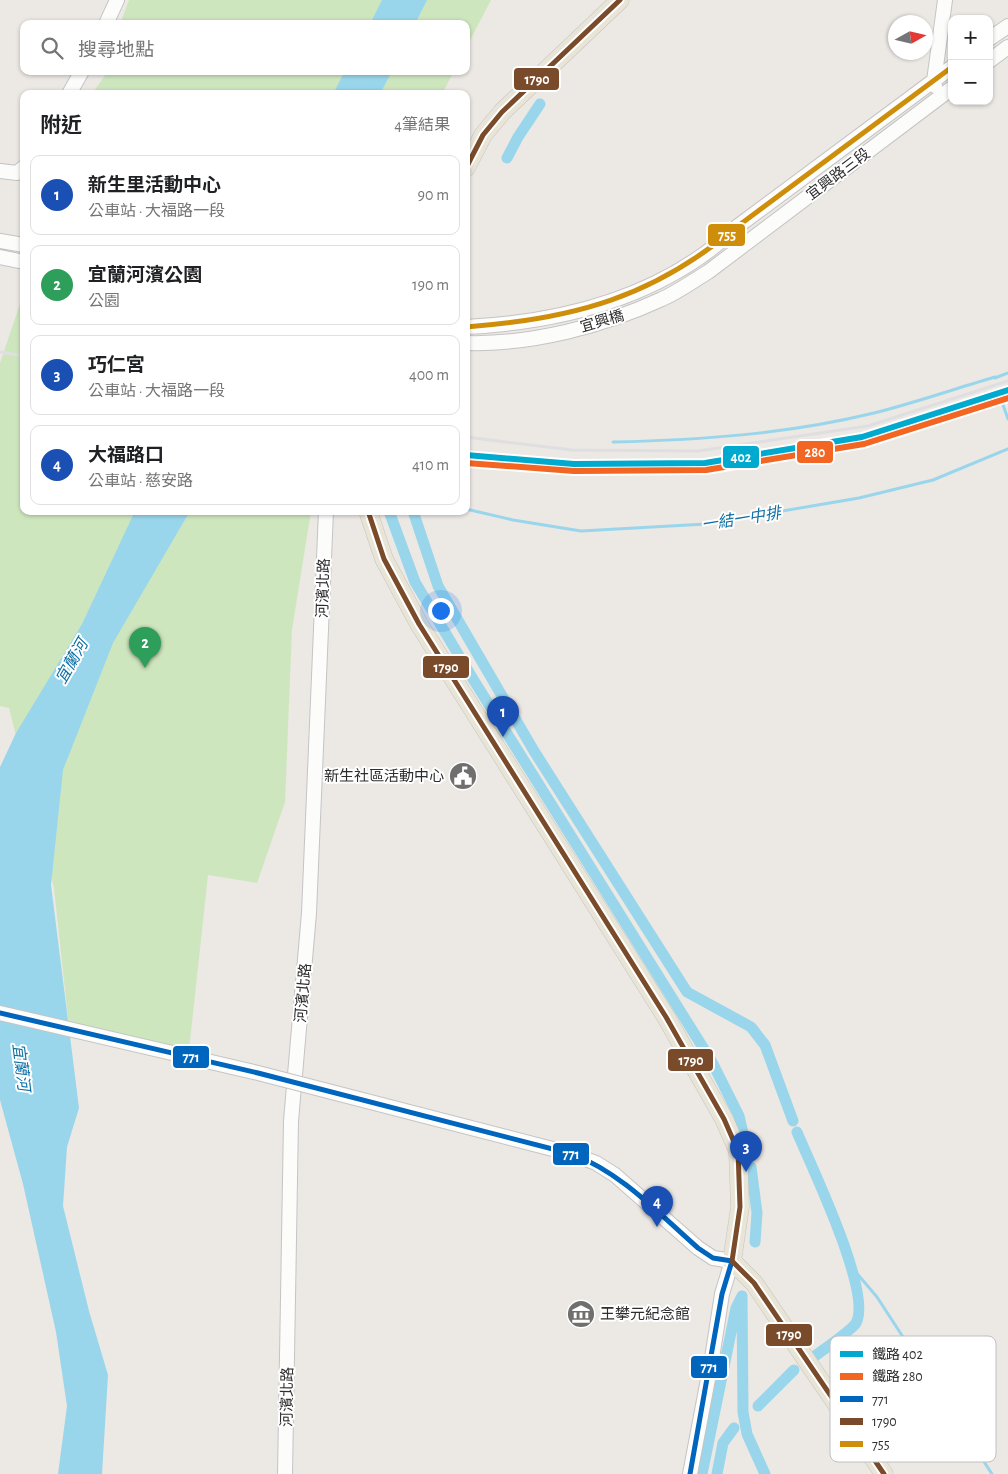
<!DOCTYPE html>
<html lang="zh-TW">
<meta charset="utf-8">
<style>
body{margin:0;font-family:"Alegreya Sans","Noto Sans TC",sans-serif;background:#f2f2f2;color:#202124}
.controls{position:absolute;right:15px;top:15px;display:grid;overflow:hidden;border-radius:10px;box-shadow:0 1px 4px #0004}
.controls button{width:45px;height:45px;display:grid;place-items:center;padding:0;border:0;border-bottom:1px solid #e0e0e0;background:#fff;color:#202124;font:25px sans-serif}
.compass{position:absolute;left:888px;top:15px;width:45px;height:45px;border-radius:50%;background:#fff;box-shadow:0 1px 4px #0004;rotate:82deg}
.you{position:absolute;left:440px;top:610px;width:18px;height:18px;margin:-12px;border:4px solid #fff;border-radius:50%;background:#1a73e8;box-shadow:0 0 0 8px #1a73e833}
.badge{display:grid;place-items:center;width:32px;height:32px;border-radius:50%;background:#db2777;color:#fff;font-size:16px;font-weight:700}
.pin{position:absolute;translate:-50% -41px;filter:drop-shadow(0 1px 2px #0008)}
.pin::after{content:'';position:absolute;top:26px;width:18px;height:15px;background:inherit;clip-path:polygon(0 0,100% 0,50% 100%)}
.list{margin:0;padding:0;list-style:none}
h2{display:flex;justify-content:space-between;align-items:center;height:65px;margin:0;padding:0 20px;font-size:21px}
h2 small{font-size:16px;font-weight:400;color:#757577}
.list li{display:grid;grid-template-columns:32px 1fr auto;gap:15px;align-items:center;box-sizing:border-box;height:80px;margin:0 10px 10px;padding:0 10px;border:1px solid #e0e0e0;border-radius:10px}
.list b{display:block;font-size:19px;white-space:nowrap}
.list p{margin:0;font-size:16px;white-space:nowrap;color:#757577}
.list em{font-size:16px;font-style:normal;color:#757577}
.icon{flex:none;width:28px;height:28px;fill:none;stroke:currentColor;stroke-width:2;stroke-linecap:round;stroke-linejoin:round}
.map{position:relative;flex:none;width:1008px;height:1474px;overflow:hidden}
.search{position:absolute;background:#fff;box-shadow:0 1px 4px #0004;left:20px;top:20px;width:450px;height:55px;display:flex;align-items:center;gap:12px;box-sizing:border-box;padding:0 18px;border-radius:10px;color:#757577;font-size:19px}
.panel{position:absolute;background:#fff;box-shadow:0 1px 4px #0004;left:20px;top:90px;width:450px;height:425px;border-radius:10px}
.map>svg:first-child{display:block}
.green{fill:#cee6be}
.water{fill:#99d6ec}
.lines{fill:none;stroke-linecap:round;stroke-linejoin:round}
.stream{stroke:#99d6ec;stroke-width:3}
.canal{stroke:#99d6ec;stroke-width:11}
.minor-casing{stroke:#c5c4c5;stroke-width:16}
.major-casing{stroke:#c6c5c4;stroke-width:19}
.minor{stroke:#fcfcfb;stroke-width:14}
.major{stroke:#e8e4d6;stroke-width:18}
.rail{stroke:#dfdfe1;stroke-width:3}
.minor-bridge-casing{stroke:#c5c4c5;stroke-width:16;stroke-linecap:butt}
.minor-bridge{stroke:#fcfcfb;stroke-width:14}
.bus-1-casing{stroke:#fff;stroke-width:9}
.bus-2-casing{stroke:#fff;stroke-width:9}
.bus-3-casing{stroke:#fff;stroke-width:9}
.bus-1{stroke:#0065bd;stroke-width:5}
.bus-2{stroke:#7a4b2a;stroke-width:5}
.bus-3{stroke:#cf8e09;stroke-width:5}
.rail-1-casing{stroke:#fff;stroke-width:10}
.rail-2-casing{stroke:#fff;stroke-width:10}
.rail-1{stroke:#00a9ce;stroke-width:6}
.rail-2{stroke:#f26522;stroke-width:6}
.labels{text-anchor:middle;stroke-width:4;stroke-linejoin:round;paint-order:stroke}
.street-label{font-size:15px;fill:#2e2e2e;stroke:#fff}
.poi-label{font-size:15px;fill:#2e2e2e;stroke:#fff;text-anchor:end}
.water-label{font-size:16px;font-style:italic;fill:#0d6fa3;stroke:#fff}
.key{fill:#fff;stroke:#c0c0c0;stroke-width:1}
.key-label{font-size:14px;fill:#2e2e2e}
.line-badge{stroke:#fff;stroke-width:2}
.badge-label{font-size:14px;text-anchor:middle;font-weight:bold;fill:#fff}
</style>
<div class="map">
<svg width="1008" height="1474" viewBox="0 0 1008 1474">
<rect width="100%" height="100%" fill="#ece8e4"/>
<!-- green -->
<path class="green" d="M 129,0 L 491,0 L 466,48 L 466,24 L 120,24 Z
M 108,71 L 454,71 L 442,94 L 92,94 Z
M 24,292 L 24,511 L 311,511 L 292,630 L 285,802 L 257,883 L 208,875 L 189,1050 L 69,1027 L 54,888 L 9,708 L 0,706 L 0,363 Z"/>
<!-- water -->
<path class="water" d="M 382,0 L 427,0 L 415,24 L 370,24 Z
M 345,71 L 392,71 L 380,94 L 333,94 Z
M 135,511 L 190,511 L 113,643 L 63,770 L 51,885 L 79,1108 L 67,1147 L 63,1206 L 89,1311 L 108,1375 L 102,1474 L 58,1474 L 67,1406 L 56,1332 L 23,1184 L 0,1100 L 0,767 L 16,733 L 82,624 Z"/>
<g class="lines">
<!-- stream -->
<path class="stream" d="M 995,378 L 1008,373
M 1001,399 L 1008,419
M 613,442 C 701,440 788,434 874,413 C 914,403 954,389 995,377
M 466,509 L 513,520 L 581,531 L 706,524 L 859,498 L 933,480 L 1008,449
M 854,1270 L 877,1297 L 992,1474"/>
<!-- canal -->
<path class="canal" d="M 507,158 L 518,137 L 540,104
M 389,511 L 415,582 L 473,679 L 712,1062 L 739,1116 L 744,1137
M 413,511 L 438,586 L 534,751 L 687,992 L 751,1027 L 765,1045 L 793,1121
M 797,1132 C 811,1166 873,1293 856,1323 C 852,1330 823,1350 815,1356
M 751,1167 L 757,1213 L 755,1242
M 742,1296 L 743,1412 L 747,1434 L 765,1474
M 758,1406 L 794,1370
M 702,1474 L 736,1308 L 742,1296
M 717,1474 L 723,1443 L 734,1428"/>
<defs>
<path id="minor" d="M 106,24 L 117,0
M 989,39 L 1008,26
M 989,61 L 1008,47
M 935,86 L 934,81 L 945,0
M 69,94 L 82,71
M 0,171 L 17,173 L 24,167
M 0,241 L 24,245
M 0,257 L 24,262
M 466,327 C 565,322 665,296 738,226 L 952,67
M 466,343 C 530,345 604,326 662,299 C 678,292 693,281 708,272 L 952,88
M 572,1154 L 596,1163 L 615,1175 L 698,1248 L 713,1258 L 732,1261 L 722,1294 L 712,1358 L 690,1474
M 285,1474 L 291,1121 L 309,913 L 326,511"/>
<path id="major" d="M 466,168 L 483,135 L 502,112 L 620,0
M 368,511 L 384,559 L 419,624 L 666,1017 L 724,1119 L 738,1151 L 740,1207 L 732,1261 L 754,1283 L 884,1474"/>
</defs>
<!-- minor casing -->
<use href="#minor" class="minor-casing"/>
<!-- major casing -->
<use href="#major" class="major-casing"/>
<!-- minor -->
<use href="#minor" class="minor"/>
<!-- major -->
<use href="#major" class="major"/>
<!-- rail -->
<path class="rail" d="M 0,352 L 24,356
M 466,437 L 572,450 L 698,451 L 868,426 L 1008,381"/>
<defs>
<path id="minor-bridge" d="M 0,1013 L 258,1073 L 572,1154"/>
</defs>
<!-- minor-bridge casing -->
<use href="#minor-bridge" class="minor-bridge-casing"/>
<!-- minor-bridge -->
<use href="#minor-bridge" class="minor-bridge"/>
<defs>
<path id="bus-1" d="M 0,1013 L 258,1073 L 572,1154 C 622,1173 658,1213 698,1248 L 713,1258 L 732,1261
M 690,1474 L 722,1294 L 732,1261"/>
<path id="bus-2" d="M 466,168 L 483,135 L 502,112 L 620,0
M 368,511 L 384,559 L 419,624 L 666,1017 L 724,1119 L 738,1151 L 740,1207 L 732,1261
M 732,1261 L 754,1283 L 884,1474"/>
<path id="bus-3" d="M 466,327 C 574,319 654,297 738,226 L 952,67"/>
</defs>
<!-- bus-1 casing -->
<use href="#bus-1" class="bus-1-casing"/>
<!-- bus-2 casing -->
<use href="#bus-2" class="bus-2-casing"/>
<!-- bus-3 casing -->
<use href="#bus-3" class="bus-3-casing"/>
<!-- bus-1 -->
<use href="#bus-1" class="bus-1"/>
<!-- bus-2 -->
<use href="#bus-2" class="bus-2"/>
<!-- bus-3 -->
<use href="#bus-3" class="bus-3"/>
<defs>
<path id="rail-1" d="M 466,455 L 574,464 L 705,463 L 862,437 L 1008,390"/>
<path id="rail-2" d="M 466,463 L 574,471 L 706,470 L 864,444 L 1008,398"/>
</defs>
<!-- rail-1 casing -->
<use href="#rail-1" class="rail-1-casing"/>
<!-- rail-2 casing -->
<use href="#rail-2" class="rail-2-casing"/>
<!-- rail-1 -->
<use href="#rail-1" class="rail-1"/>
<!-- rail-2 -->
<use href="#rail-2" class="rail-2"/>
</g>
<!-- icons -->
<defs>
<symbol id="civic-disc" viewBox="-11 -11 22 22"><circle r="9.5" fill="#706f6e" stroke="#fff"/><path d="M-.6-6.5H3V-4.5H.6V-3L4-1V1h2V6H-6V1h2V-1L-.6-3ZM-1.2 2.5V6h2.4V2.5Z" fill="#fff"/></symbol>
<symbol id="museum-disc" viewBox="-11 -11 22 22"><circle r="9.5" fill="#706f6e" stroke="#fff"/><path d="M0-6L6-3V-2H-6V-3ZM-5-1h2V3h-2ZM-1-1h2V3h-2ZM3-1h2V3H3ZM-6 4H6V6H-6Z" fill="#fff"/></symbol>
</defs>
<g fill-rule="evenodd">
<use href="#civic-disc" x="447" y="760" width="32" height="32"/>
<use href="#museum-disc" x="565" y="1298" width="32" height="32"/>
</g>
<g class="labels">
<!-- street labels -->
<g class="street-label">
<text transform="translate(838 174) rotate(-37)" y="5">宜興路三段</text>
<text transform="translate(602 321) rotate(-16)" y="5">宜興橋</text>
<text transform="translate(323 588) rotate(-88)" y="5">河濱北路</text>
<text transform="translate(303 993) rotate(-85)" y="5">河濱北路</text>
<text transform="translate(287 1397) rotate(-89)" y="5">河濱北路</text>
</g>
<!-- poi labels -->
<g class="poi-label">
<text x="444" y="781">新生社區活動中心</text>
<text x="600" y="1319" text-anchor="start">王攀元紀念館</text>
</g>
<!-- water labels -->
<g class="water-label">
<text transform="translate(741 518) rotate(-9)" y="6">一結一中排</text>
<text transform="translate(71 661) rotate(-60)" y="6">宜蘭河</text>
<text transform="translate(22 1067) rotate(83)" y="6">宜蘭河</text>
</g>
</g>
<!-- legend -->
<rect x="830" y="1336" width="166" height="126" rx="8" class="key"/>
<rect x="840" y="1351" width="23" height="6" fill="#00a9ce"/>
<rect x="840" y="1373" width="23" height="7" fill="#f26522"/>
<rect x="840" y="1396" width="23" height="6" fill="#0065bd"/>
<rect x="840" y="1418" width="23" height="7" fill="#7a4b2a"/>
<rect x="840" y="1441" width="23" height="6" fill="#cf8e09"/>
<g class="key-label">
<text x="872" y="1359">鐵路 402</text>
<text x="872" y="1381">鐵路 280</text>
<text x="872" y="1404">771</text>
<text x="872" y="1426">1790</text>
<text x="872" y="1449">755</text>
</g>
<g class="line-badge">
<rect x="513" y="67" width="47" height="24" rx="5" fill="#7a4b2a"/>
<rect x="707" y="223" width="39" height="24" rx="5" fill="#cf8e09"/>
<rect x="796" y="440" width="38" height="24" rx="5" fill="#f26522"/>
<rect x="722" y="445" width="38" height="24" rx="5" fill="#00a9ce"/>
<rect x="422" y="655" width="48" height="24" rx="5" fill="#7a4b2a"/>
<rect x="172" y="1045" width="38" height="24" rx="5" fill="#0065bd"/>
<rect x="667" y="1048" width="47" height="24" rx="5" fill="#7a4b2a"/>
<rect x="552" y="1142" width="38" height="24" rx="5" fill="#0065bd"/>
<rect x="765" y="1323" width="48" height="24" rx="5" fill="#7a4b2a"/>
<rect x="690" y="1355" width="38" height="24" rx="5" fill="#0065bd"/>
</g>
<g class="badge-label">
<text x="537" y="84">1790</text>
<text x="727" y="240">755</text>
<text x="815" y="457">280</text>
<text x="741" y="462">402</text>
<text x="446" y="672">1790</text>
<text x="191" y="1062">771</text>
<text x="691" y="1065">1790</text>
<text x="571" y="1159">771</text>
<text x="789" y="1339">1790</text>
<text x="709" y="1372">771</text>
</g>
</svg>
<div class="controls">
<button>+</button>
<button>−</button>
</div>
<svg class="compass" viewBox="-18 -18 36 36"><path d="M0-13l5 13h-10z" fill="#e53935"/><path d="M0 13l5-13h-10z" fill="#757577"/></svg>
<div class="you"></div>
<div class="pin badge" style="left:503px;top:737px;background:#1a4fb4">1</div>
<div class="pin badge" style="left:145px;top:668px;background:#2e9e5b">2</div>
<div class="pin badge" style="left:746px;top:1172px;background:#1a4fb4">3</div>
<div class="pin badge" style="left:657px;top:1227px;background:#1a4fb4">4</div>
<div class="search"><svg class="icon" aria-label="search" viewBox="0 0 24 24"><circle cx="10" cy="10" r="6"/><path d="M15 15l6 6"/></svg>搜尋地點</div>
<section class="panel">
<h2>附近<small>4筆結果</small></h2>
<ul class="list">
<li><span class="badge" style="background:#1a4fb4">1</span><div><b>新生里活動中心</b><p>公車站 · 大福路一段</p></div><em>90 m</em></li>
<li><span class="badge" style="background:#2e9e5b">2</span><div><b>宜蘭河濱公園</b><p>公園</p></div><em>190 m</em></li>
<li><span class="badge" style="background:#1a4fb4">3</span><div><b>巧仁宮</b><p>公車站 · 大福路一段</p></div><em>400 m</em></li>
<li><span class="badge" style="background:#1a4fb4">4</span><div><b>大福路口</b><p>公車站 · 慈安路</p></div><em>410 m</em></li>
</ul>
</section>
</div>
